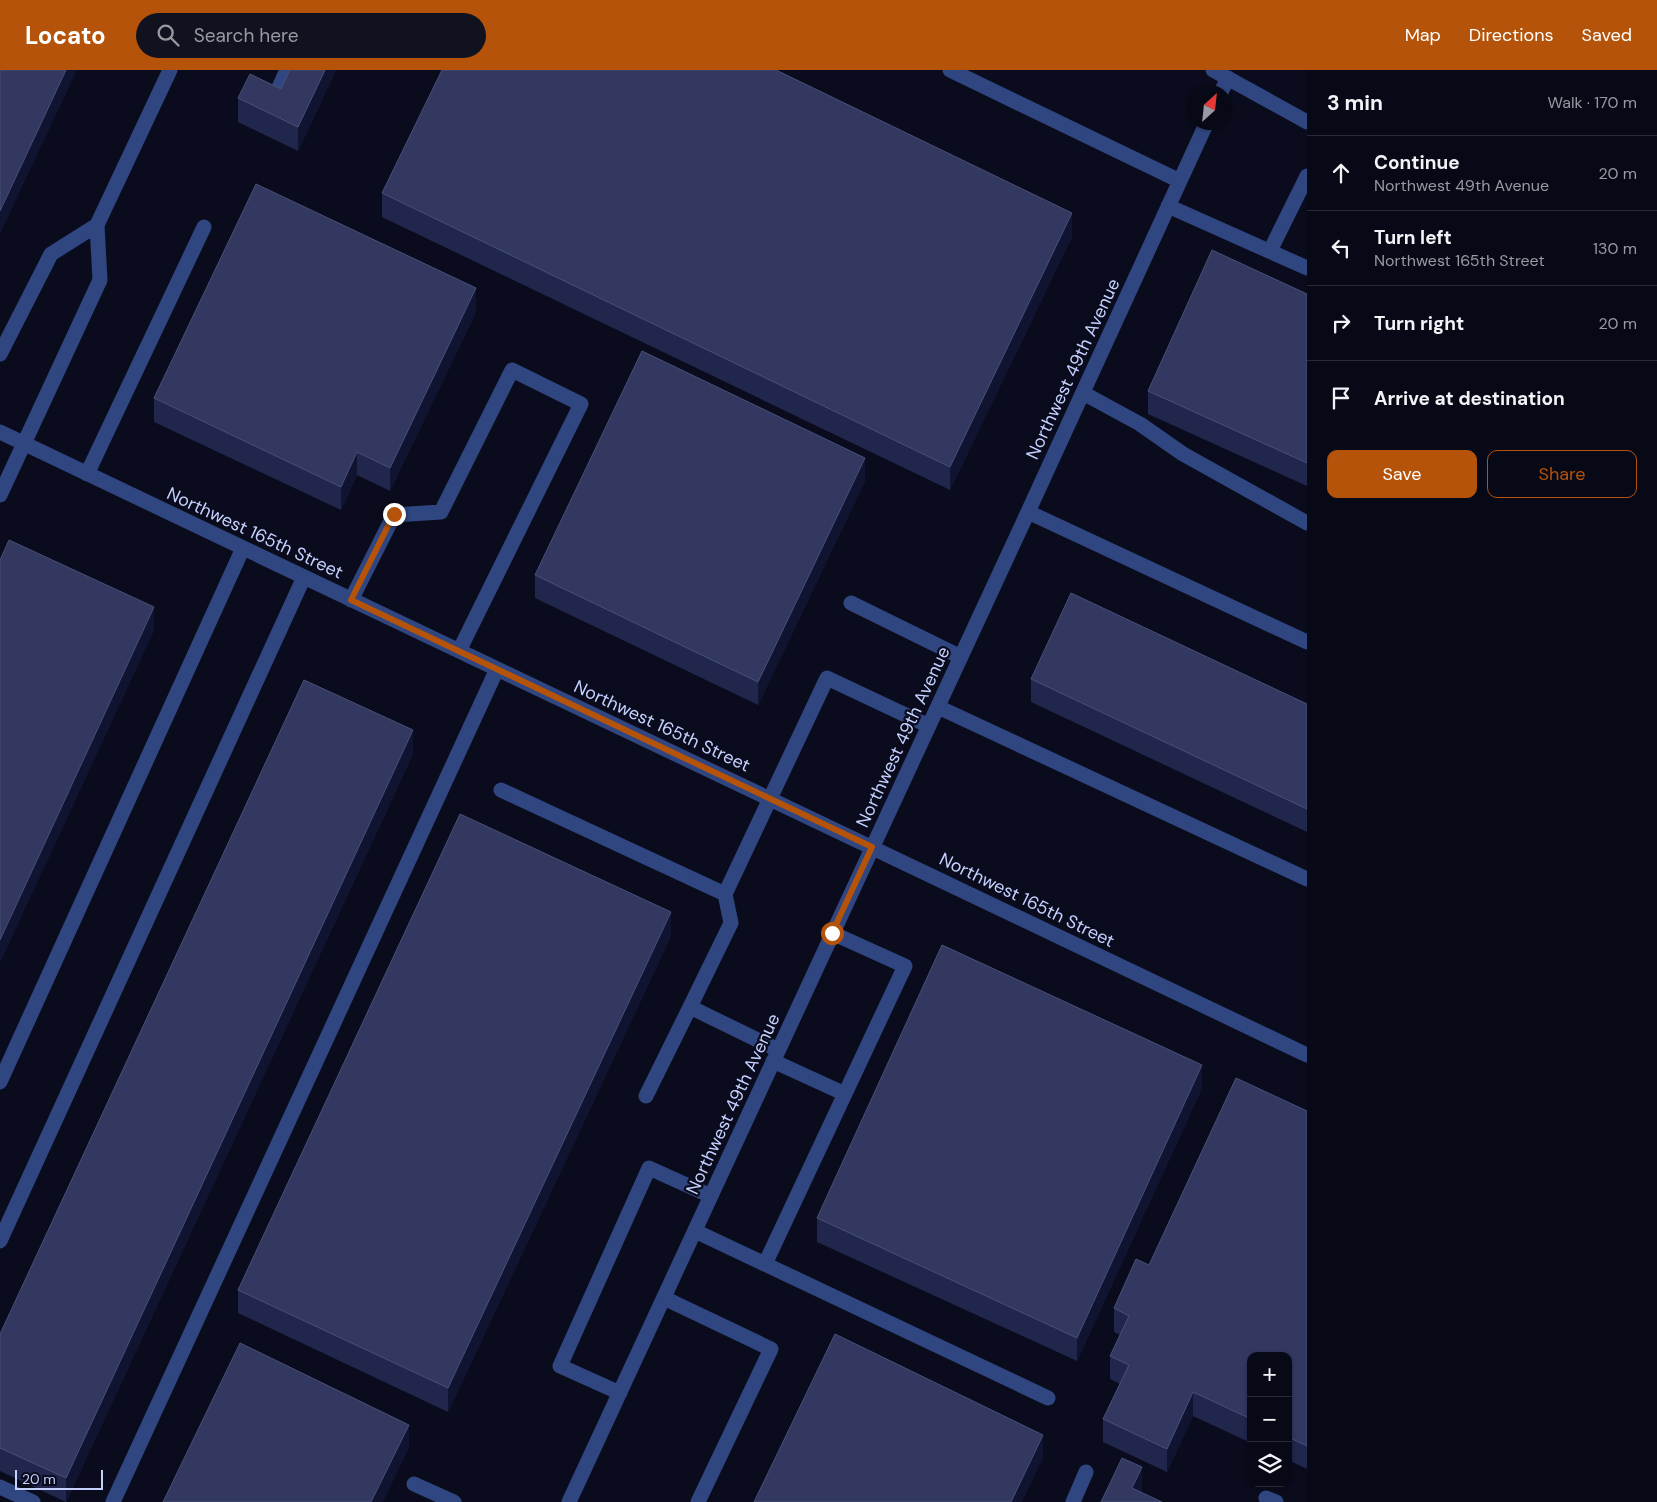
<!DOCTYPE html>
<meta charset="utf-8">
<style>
body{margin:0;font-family:"DM Sans",sans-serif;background:#11121f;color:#f1f3f6}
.controls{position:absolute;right:15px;bottom:15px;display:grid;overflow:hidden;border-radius:10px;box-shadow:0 1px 4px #0004}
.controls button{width:45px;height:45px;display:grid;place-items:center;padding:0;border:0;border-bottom:1px solid #292a35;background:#080916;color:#f1f3f6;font:25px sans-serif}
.compass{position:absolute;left:1187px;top:15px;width:45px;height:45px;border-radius:50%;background:#080916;box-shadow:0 1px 4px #0004;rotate:27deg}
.scale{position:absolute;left:15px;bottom:12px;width:88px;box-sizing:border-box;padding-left:5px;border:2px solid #c5d0ff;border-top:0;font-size:14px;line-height:18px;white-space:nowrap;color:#c5d0ff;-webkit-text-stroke:4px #0a0c1d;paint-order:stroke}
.stop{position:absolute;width:15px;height:15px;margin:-11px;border:4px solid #b45309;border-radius:50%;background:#fff}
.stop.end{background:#b45309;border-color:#fff;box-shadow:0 1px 5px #0008}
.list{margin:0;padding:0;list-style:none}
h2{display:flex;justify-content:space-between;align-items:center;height:65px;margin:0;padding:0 20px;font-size:21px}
h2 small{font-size:16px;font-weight:400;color:#989aa1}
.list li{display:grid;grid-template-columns:32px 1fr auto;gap:15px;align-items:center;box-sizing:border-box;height:75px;padding:0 20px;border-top:1px solid #292a35}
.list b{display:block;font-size:19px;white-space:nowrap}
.list p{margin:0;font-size:16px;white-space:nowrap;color:#989aa1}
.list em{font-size:16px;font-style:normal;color:#989aa1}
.actions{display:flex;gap:10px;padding:15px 20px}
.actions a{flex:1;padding:11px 0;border:1px solid #b45309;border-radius:10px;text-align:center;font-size:18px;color:#b45309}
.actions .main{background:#b45309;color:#fff}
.icon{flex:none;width:28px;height:28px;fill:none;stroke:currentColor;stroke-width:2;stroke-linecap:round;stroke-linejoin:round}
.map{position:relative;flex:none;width:1307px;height:1432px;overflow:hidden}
header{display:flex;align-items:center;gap:30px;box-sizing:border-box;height:70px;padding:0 25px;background:#b45309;color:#fff}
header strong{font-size:24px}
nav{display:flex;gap:28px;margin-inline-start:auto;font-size:18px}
.search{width:350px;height:45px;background:#11121f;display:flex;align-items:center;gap:12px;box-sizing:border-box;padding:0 18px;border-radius:28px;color:#989aa1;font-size:19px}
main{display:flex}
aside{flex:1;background:#080916}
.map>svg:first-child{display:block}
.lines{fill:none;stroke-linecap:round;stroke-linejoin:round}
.minor{stroke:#304680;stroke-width:15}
.wall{fill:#20264c}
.shaded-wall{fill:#101431}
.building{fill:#323860;stroke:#495079}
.route{stroke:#b45309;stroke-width:6}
.labels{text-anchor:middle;stroke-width:4.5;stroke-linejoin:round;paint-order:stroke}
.street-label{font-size:18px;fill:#c5d0ff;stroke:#0a0c1d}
</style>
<header>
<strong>Locato</strong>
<div class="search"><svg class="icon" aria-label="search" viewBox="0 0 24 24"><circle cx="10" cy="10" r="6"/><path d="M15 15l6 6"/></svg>Search here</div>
<nav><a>Map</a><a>Directions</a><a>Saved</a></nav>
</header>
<main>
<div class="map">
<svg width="1307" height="1432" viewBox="0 0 1307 1432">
<rect width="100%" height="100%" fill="#0a0c1d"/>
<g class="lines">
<!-- minor -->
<path class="minor" d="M 950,0 L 1180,111
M 1213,0 L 1307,52
M 1221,22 L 1228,8
M 276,24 L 287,0
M 1168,136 L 1307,198
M 1270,181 L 1307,106
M 0,284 L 51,184 L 97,155
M 1083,323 L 1140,354 L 1183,384 L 1307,453
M 0,362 L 1307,985
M 87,404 L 204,157
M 0,425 L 100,210 L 97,155 L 170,0
M 1028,442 L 1307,572
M 351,530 L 394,445 L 441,442 L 512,300 L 581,334 L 459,581
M 851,533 L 961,587
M 938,637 L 1307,809
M 501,720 L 725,824 L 827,608 L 929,656
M 725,824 L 731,853 L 690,937 L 778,980
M 773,991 L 845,1024
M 0,1012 L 243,478
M 646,1026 L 690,937
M 695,1161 L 1048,1328
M 0,1171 L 304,507
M 765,1194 L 905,896 L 832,863
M 664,1228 L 771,1279 L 698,1432
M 620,1323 L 560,1296 L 649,1098 L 711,1126
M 414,1414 L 454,1432
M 0,1417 L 33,1432
M 1266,1428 L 1276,1432
M 113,1432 L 497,599
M 569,1432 L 1028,442 L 1207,52
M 1073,1432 L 1086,1402"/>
</g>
<!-- wall -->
<path class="wall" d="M 290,0 L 336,0 L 298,81 L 238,52 L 238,28 L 281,19 Z
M 382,123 L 1072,167 L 950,420 L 382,147 Z
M 1307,224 L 1307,416 L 1148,344 L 1148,321 Z
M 476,242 L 390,421 L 357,405 L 341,440 L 154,352 L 154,328 Z
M 865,411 L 758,635 L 535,528 L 535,505 Z
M 1031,609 L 1307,634 L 1307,762 L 1031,632 Z
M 413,684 L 66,1432 L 0,1401 L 0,1264 Z
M 671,866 L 448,1342 L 238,1243 L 238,1220 Z
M 1202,1018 L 1077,1291 L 817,1172 L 817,1148 Z
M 1307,1041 L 1307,1399 L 1288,1390 L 1288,1286 L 1251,1286 L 1251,1373 L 1193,1346 L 1167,1402 L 1103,1372 L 1103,1349 L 1120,1314 L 1110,1309 L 1110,1286 L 1120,1265 L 1114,1262 L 1114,1238 L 1149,1195 Z"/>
<!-- shaded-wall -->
<path class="shaded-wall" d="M 66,0 L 77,0 L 0,164 L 0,141 Z
M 325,0 L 336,0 L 298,81 L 298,57 Z
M 1072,143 L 1072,167 L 950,420 L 950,397 Z
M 476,218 L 476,242 L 390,421 L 390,398 Z
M 357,382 L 357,405 L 341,440 L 341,417 Z
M 865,388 L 865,411 L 758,635 L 758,612 Z
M 154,537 L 154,561 L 0,893 L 0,870 Z
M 413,660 L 413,684 L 66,1432 L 66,1408 Z
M 671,842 L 671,866 L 448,1342 L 448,1318 Z
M 1202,995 L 1202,1018 L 1077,1291 L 1077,1268 Z
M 1193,1322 L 1193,1346 L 1167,1402 L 1167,1379 Z
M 409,1355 L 409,1378 L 383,1432 L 371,1432 Z
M 1043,1365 L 1043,1388 L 1022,1432 L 1011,1432 Z
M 1142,1397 L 1142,1421 L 1136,1432 L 1132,1418 Z"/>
<!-- building -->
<path class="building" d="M 0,0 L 66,0 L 0,141 Z
M 290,0 L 325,0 L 298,57 L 238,28 L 250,4 L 281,19 Z
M 442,0 L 776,0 L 1072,143 L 950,397 L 382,123 Z
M 256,114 L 476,218 L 390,398 L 357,382 L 341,417 L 154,328 Z
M 1212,180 L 1307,224 L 1307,393 L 1148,321 Z
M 642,281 L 865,388 L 758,612 L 535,505 Z
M 9,470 L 154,537 L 0,870 L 0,490 Z
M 1071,523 L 1307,634 L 1307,739 L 1031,609 Z
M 304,610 L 413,660 L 66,1408 L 0,1378 L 0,1264 Z
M 460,744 L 671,842 L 448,1318 L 238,1220 Z
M 942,875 L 1202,995 L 1077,1268 L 817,1148 Z
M 1236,1008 L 1307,1041 L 1307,1376 L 1288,1367 L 1288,1286 L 1251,1286 L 1251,1349 L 1193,1322 L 1167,1379 L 1103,1349 L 1129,1295 L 1110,1286 L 1129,1246 L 1114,1238 L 1136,1189 L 1149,1195 Z
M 835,1264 L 1043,1365 L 1011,1432 L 754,1432 Z
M 240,1273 L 409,1355 L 371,1432 L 163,1432 Z
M 1122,1388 L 1142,1397 L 1132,1418 L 1162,1432 L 1101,1432 Z"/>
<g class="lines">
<!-- route -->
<path class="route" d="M 394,444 L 351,530 L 872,777 L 832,863"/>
</g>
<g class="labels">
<!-- street labels -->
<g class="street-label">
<text transform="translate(1073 299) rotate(-65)" y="6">Northwest 49th Avenue</text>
<text transform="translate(255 463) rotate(25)" y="6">Northwest 165th Street</text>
<text transform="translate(662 656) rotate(25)" y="6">Northwest 165th Street</text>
<text transform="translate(903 667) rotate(-65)" y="6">Northwest 49th Avenue</text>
<text transform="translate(1027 830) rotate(26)" y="6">Northwest 165th Street</text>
<text transform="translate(733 1034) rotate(-65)" y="6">Northwest 49th Avenue</text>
</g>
</g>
</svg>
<div class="controls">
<button>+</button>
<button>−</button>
<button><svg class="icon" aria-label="layers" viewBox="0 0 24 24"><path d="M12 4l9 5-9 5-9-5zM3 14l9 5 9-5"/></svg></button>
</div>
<svg class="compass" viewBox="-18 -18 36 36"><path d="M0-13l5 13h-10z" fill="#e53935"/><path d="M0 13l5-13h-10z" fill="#989aa1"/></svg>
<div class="scale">20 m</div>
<div class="stop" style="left:832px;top:863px"></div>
<div class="stop end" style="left:394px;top:444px"></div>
</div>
<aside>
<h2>3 min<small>Walk · 170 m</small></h2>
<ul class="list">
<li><svg class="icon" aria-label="ahead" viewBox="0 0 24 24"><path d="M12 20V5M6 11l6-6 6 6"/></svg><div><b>Continue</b><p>Northwest 49th Avenue</p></div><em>20 m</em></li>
<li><svg class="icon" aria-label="left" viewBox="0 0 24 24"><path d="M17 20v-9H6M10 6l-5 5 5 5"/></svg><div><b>Turn left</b><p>Northwest 165th Street</p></div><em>130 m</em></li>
<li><svg class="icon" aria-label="right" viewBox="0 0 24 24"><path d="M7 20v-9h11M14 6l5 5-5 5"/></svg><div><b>Turn right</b></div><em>20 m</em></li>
<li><svg class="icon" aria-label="arrive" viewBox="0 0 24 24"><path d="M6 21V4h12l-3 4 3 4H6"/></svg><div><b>Arrive at destination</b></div></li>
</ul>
<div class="actions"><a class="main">Save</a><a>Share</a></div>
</aside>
</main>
